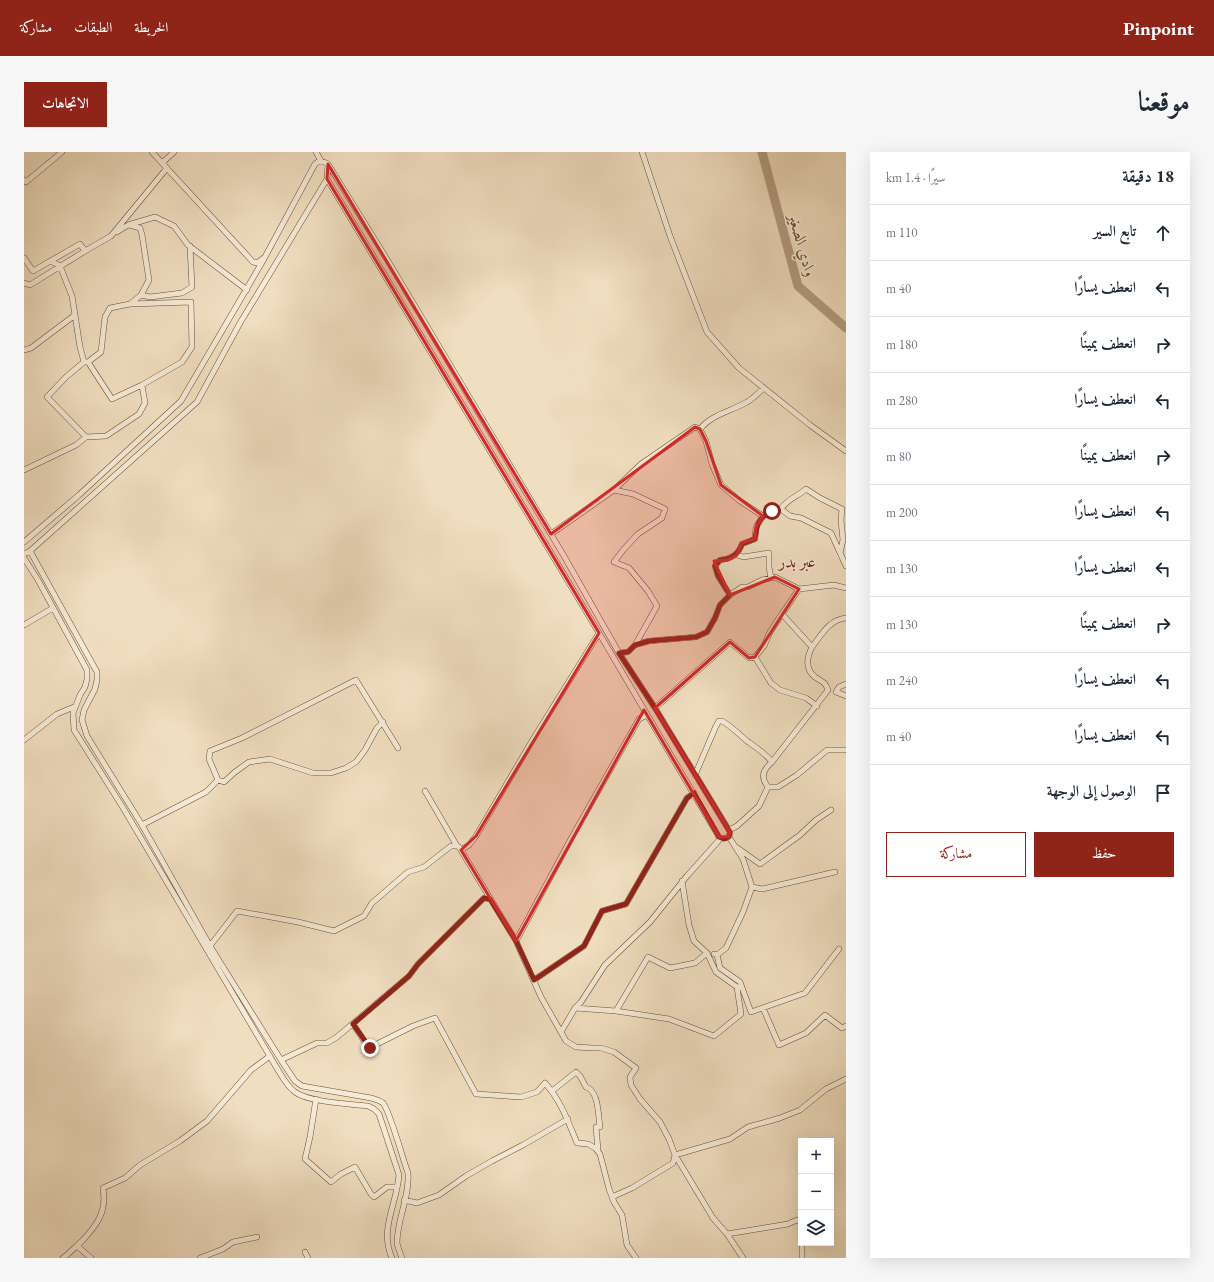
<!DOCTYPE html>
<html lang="ar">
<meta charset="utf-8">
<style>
body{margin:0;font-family:"EB Garamond",Amiri,serif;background:#f6f6f7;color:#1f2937;direction:rtl}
.controls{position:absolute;right:12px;bottom:12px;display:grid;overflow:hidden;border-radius:0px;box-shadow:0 4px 16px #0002}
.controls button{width:36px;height:36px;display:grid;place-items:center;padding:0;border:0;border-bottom:1px solid #e0e1e3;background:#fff;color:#1f2937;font:20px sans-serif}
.stop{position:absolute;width:12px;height:12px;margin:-9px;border:3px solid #8f2418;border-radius:50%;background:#fff}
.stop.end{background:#8f2418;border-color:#fff;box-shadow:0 1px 4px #0008}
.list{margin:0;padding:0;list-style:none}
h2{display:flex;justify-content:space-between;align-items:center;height:52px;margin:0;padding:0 16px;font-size:17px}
h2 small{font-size:13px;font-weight:400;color:#747a83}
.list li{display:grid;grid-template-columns:26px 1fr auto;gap:12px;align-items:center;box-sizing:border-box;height:56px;padding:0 16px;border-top:1px solid #e0e1e3}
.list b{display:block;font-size:15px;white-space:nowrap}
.list em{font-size:13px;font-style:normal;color:#747a83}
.actions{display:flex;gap:8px;padding:12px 16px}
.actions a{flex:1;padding:9px 0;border:1px solid #8f2418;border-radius:0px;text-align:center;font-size:14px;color:#8f2418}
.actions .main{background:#8f2418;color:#fff}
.icon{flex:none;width:22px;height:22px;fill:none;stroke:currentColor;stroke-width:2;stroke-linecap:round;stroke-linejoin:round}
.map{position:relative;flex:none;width:822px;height:1106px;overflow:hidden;direction:ltr;border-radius:0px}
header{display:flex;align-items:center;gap:24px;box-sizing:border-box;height:56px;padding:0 20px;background:#8f2418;color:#fff}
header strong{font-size:19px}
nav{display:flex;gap:22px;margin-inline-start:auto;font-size:14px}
.intro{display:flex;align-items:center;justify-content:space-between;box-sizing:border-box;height:96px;padding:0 24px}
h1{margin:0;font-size:28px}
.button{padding:10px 18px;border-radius:0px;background:#8f2418;color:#fff;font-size:14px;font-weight:700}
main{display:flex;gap:24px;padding:0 24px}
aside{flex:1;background:#fff;border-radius:0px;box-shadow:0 4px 16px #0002}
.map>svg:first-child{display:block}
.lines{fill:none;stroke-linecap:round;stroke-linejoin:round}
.river{stroke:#b39d81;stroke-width:9}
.minor-casing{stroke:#6a4e35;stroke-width:6}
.minor{stroke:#f5ead6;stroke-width:5}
.route{stroke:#8f2418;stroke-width:5}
.marked{fill:#d62828;fill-opacity:0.2;stroke:#d62828;stroke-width:3;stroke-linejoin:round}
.labels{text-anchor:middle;stroke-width:3;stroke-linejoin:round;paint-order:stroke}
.water-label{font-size:16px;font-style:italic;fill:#664a32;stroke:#f5ead6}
.quarter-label{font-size:17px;fill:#7a1f14;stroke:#f5ead6}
</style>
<header>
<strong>Pinpoint</strong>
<nav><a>الخريطة</a><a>الطبقات</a><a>مشاركة</a></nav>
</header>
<div class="intro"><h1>موقعنا</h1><a class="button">الاتجاهات</a></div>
<main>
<aside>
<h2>18 دقيقة<small>سيرًا · 1.4 km</small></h2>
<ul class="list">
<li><svg class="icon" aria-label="ahead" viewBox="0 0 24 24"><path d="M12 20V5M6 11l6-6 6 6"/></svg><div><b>تابع السير</b></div><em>110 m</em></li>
<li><svg class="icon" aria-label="left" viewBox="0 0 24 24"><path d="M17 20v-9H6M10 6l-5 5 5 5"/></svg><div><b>انعطف يسارًا</b></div><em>40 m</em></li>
<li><svg class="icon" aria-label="right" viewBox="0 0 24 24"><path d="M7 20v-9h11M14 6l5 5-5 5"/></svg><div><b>انعطف يمينًا</b></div><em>180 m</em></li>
<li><svg class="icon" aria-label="left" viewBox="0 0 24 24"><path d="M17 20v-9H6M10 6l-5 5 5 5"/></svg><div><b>انعطف يسارًا</b></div><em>280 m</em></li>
<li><svg class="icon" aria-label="right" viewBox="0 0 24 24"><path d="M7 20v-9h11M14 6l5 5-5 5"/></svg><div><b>انعطف يمينًا</b></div><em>80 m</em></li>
<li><svg class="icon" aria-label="left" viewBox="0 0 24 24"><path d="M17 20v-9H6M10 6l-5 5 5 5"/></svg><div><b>انعطف يسارًا</b></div><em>200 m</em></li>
<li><svg class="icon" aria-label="left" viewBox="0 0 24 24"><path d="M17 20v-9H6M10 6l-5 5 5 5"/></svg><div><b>انعطف يسارًا</b></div><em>130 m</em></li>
<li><svg class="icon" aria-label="right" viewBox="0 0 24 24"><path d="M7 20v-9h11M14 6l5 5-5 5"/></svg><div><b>انعطف يمينًا</b></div><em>130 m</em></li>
<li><svg class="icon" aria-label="left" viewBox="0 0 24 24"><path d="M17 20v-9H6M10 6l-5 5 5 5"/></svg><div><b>انعطف يسارًا</b></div><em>240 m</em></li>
<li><svg class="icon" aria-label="left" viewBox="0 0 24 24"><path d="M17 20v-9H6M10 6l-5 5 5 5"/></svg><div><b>انعطف يسارًا</b></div><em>40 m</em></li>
<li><svg class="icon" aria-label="arrive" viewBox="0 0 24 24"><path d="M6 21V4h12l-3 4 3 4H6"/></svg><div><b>الوصول إلى الوجهة</b></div></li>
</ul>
<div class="actions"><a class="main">حفظ</a><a>مشاركة</a></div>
</aside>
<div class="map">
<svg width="822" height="1106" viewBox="0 0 822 1106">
<rect width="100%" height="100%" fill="#f0dec0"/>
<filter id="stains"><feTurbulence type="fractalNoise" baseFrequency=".005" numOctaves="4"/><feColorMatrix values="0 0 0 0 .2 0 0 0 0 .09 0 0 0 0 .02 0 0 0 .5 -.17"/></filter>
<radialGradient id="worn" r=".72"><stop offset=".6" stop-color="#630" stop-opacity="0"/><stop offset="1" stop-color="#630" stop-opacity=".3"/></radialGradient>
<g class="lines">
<!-- river -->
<path class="river" d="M 738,0 L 774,134 L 822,176"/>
<defs>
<path id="minor" d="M 292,0 L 297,9
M 618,0 L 646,84 L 683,180 L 715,216 L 786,273 L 822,299
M 138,11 L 150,0
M 303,27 L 575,481 L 695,685 L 697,686 L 702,686 L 706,682 L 706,680 L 631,556 L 595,501 L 540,404 L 364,109 L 304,12
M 0,28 L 2,30 L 38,0
M 105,73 L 116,76 L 118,83 L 125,128 L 117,143
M 93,80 L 104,73 L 131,65 L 150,74 L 164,93 L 223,138
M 0,106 L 9,119 L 56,92 L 61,99 L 87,84 L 143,16
M 0,131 L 6,133 L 61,99
M 51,163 L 56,195 L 60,210 L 64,210 L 77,200 L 81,165 L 86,156 L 106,152 L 117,143 L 126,145 L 158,141 L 168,135 L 166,94
M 0,198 L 7,196 L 51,163 L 48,144 L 36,114 L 27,109
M 60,210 L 42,225 L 23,245 L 62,285 L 82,284 L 115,262 L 121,251 L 118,233
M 64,210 L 88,247 L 118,233 L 158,210 L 168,195 L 167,150 L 106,152
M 0,318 L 52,293 L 62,285
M 590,338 L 617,312 L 671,275 L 676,277
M 757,357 C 762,348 774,344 782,337 L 796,346 L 818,357 L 817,368 L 819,388 L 816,401
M 739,364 L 748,359 L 757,357 L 766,364 L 777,366 L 807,381 L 822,414
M 527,382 L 590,338 L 609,342 L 641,357 L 638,366 L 614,382 L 600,397 L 590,410 L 605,416 L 624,439 L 633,454 L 611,493 L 604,500 L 595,501
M 0,390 L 55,343 L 157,249 L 240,107
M 6,399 L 73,520 L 73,528 L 71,537 L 60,558 L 58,568 L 63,584 L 118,673 L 186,794 L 257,908 L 271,929 L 278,934 L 347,946 C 351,947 355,948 359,951 C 366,959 379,1008 384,1021 C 386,1044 373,1067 373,1091 C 374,1096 376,1101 378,1106
M 0,402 L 6,399 L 173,250 L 216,171 L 303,27 L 304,12 C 299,9 295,8 291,12 L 241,105 L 233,111 L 229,110 L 128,0
M 713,403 L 719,405 L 745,401 L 745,415 L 747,426
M 0,406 L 14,428 L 63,518 L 63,527 L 61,535 L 56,543 L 49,561 L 50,578 L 98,654 L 251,913 C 257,922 262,934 271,940 C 284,950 326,952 344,954 L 350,957 L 355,962 L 375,1023 C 373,1052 355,1077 368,1106
M 775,437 L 758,462 L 788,495 C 798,482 805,468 822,466
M 706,443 L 694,424 L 691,414 L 696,408 C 707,407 714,403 718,392 L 731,387 L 732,375 L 739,364 L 716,349 L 697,333 L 688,312 L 682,289 L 676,277 C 688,262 706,260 723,250 C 729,247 734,241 740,236
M 0,473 L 29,456
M 611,493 L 625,489 L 672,485 L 683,480 L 691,466 L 696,453 L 706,443 L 718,435 L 724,435 L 738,428 L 751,425 L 775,437 L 810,433 L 822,436
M 731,505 L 747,531 L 756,538 L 782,546 L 793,554
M 822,532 L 815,535 L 812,540 L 822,544
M 631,556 L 706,490 L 725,506 L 731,505 L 740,494 L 746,480 L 758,462
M 0,588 L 33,562 L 50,555
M 671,623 L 692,574 L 695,569 L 698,569 C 707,574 715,582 723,589 C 733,596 741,601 748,610
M 194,628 L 200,630 L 211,620 L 225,610 L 246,607 L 289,621 L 307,621 L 322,616 L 332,610 L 341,598 L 353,576 L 359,570
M 744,635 L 754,635 L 773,623 L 803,598 L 821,598
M 401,639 L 433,694
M 118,673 L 182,640 L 194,628 L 185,607 L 186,599 L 218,586 L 332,528 L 374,596
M 705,678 L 713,674 L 735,654 L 744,635 C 736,625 739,618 748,610 L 804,538 C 801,529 798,530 791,525 C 781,517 783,505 788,495
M 712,695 L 736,712 L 776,683 L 792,668 L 807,658
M 437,698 L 445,693 L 452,684 L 511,584 L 575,481
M 728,735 L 738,737 L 811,720
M 492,789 L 548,685 L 615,567 L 623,563
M 186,794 L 213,759 L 274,770 L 310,779 L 340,764 L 348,751 L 384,720 L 400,715 L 427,694 L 433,694 L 435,695 L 492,789 L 517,845 L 542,889 L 552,895 L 568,896 L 577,896 L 590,900 L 612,916 L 606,925 L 607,933 L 616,947 L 636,970 L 645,987 L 651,1003 L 689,1066 L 703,1082 L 719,1106
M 690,802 L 693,803 L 702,796 L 719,760 L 728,735 L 719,707 L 705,685
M 693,803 L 696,816 L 716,830 L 727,860 L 781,841 L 815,797
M 510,828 L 560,794 L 578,759 L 602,752 L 663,646 L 670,641
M 551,856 L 592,859 L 624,805 L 646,816 L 671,811 L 683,801 L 670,789 L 665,773 L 658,729
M 739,856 L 755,893 L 782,881 L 801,863 L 818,876 L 822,874
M 592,859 L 645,867 L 690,884 L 717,862 L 713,835 L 692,820 L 683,801
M 329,872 L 345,896 L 389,874 L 411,866 L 452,942 L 497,945 L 513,940 L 521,931 C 537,949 544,969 553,991 L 564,992 L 571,996 L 576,1002 L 585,1037 L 590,1050 L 598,1063 L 603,1093 L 612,1106
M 537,880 L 551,856 L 557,850 L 581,813 L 626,770 L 663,724 L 697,686
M 257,908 L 293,891 L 303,891 L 313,885 L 385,824 L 394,812 L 460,746 L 466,747
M 528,939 L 552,920 L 556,924 L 562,935 C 575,939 574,963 576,975 L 572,975 L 574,998
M 292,947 L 286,985 L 281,1007 L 307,1030 L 317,1022 L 331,1015 L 347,1042 L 350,1045 L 363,1035 L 373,1035
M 651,1003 L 706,987 L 724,975 L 756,966 L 776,958 L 802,937 L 822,927
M 588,1045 L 608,1036 L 649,1011 L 651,1003
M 380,1048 L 393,1051 L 415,1043 L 442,1024 L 468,1009 L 499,993 L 544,967
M 703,1082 L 764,1072 L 773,1068 L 777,1070
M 53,1094 L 67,1106
M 281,1100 L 284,1106
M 39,1106 C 46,1101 52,1094 58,1089 C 73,1073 83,1060 79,1036 L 101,1026 L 116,1013 L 156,989 L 183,969 L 227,918 L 246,904
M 176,1106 L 199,1097 L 209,1090 L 233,1085
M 778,1106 L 778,1091"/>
</defs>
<!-- minor casing -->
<use href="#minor" class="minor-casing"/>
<!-- minor -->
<use href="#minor" class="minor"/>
</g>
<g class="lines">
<!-- route -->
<path class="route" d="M 346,896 L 329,872 L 385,824 L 394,812 L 460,746 L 466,747 L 492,789 L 510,828 L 560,794 L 578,759 L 602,752 L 663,646 L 670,641 L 695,685 L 700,687 L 705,685 L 706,680 L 631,556 L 595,501 L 604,500 L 611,493 L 625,489 L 672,485 L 683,480 L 691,466 L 696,453 L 706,443 L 694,424 L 691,414 L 696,408 C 707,407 714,403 718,392 L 731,387 C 733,372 734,366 748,359"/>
</g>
<!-- marked area -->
<path class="marked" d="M 304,12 L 527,382 L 671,275 L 676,277 L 682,289 L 697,333 L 739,364 L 732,375 L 731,387 L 718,391 L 713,403 L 704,408 L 690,409 L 706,443 L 751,425 L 775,437 L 731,505 L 725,506 L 706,490 L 631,556 L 706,680 L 705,685 L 695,685 L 620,558 L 492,789 L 437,698 L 452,684 L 575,481 L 303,27 Z"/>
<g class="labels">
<!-- water labels -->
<g class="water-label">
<text transform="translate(779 93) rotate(74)" y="6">وادي الصغير</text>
</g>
<!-- quarter labels -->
<g class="quarter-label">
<text x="773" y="415">عبر بدر</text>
</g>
</g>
<rect width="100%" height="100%" filter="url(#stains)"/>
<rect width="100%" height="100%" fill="url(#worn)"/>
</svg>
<div class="controls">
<button>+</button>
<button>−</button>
<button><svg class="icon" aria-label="layers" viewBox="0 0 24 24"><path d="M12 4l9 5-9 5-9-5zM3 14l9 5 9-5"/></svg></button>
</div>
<div class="stop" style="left:748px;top:359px"></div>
<div class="stop end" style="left:346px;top:896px"></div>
</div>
</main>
